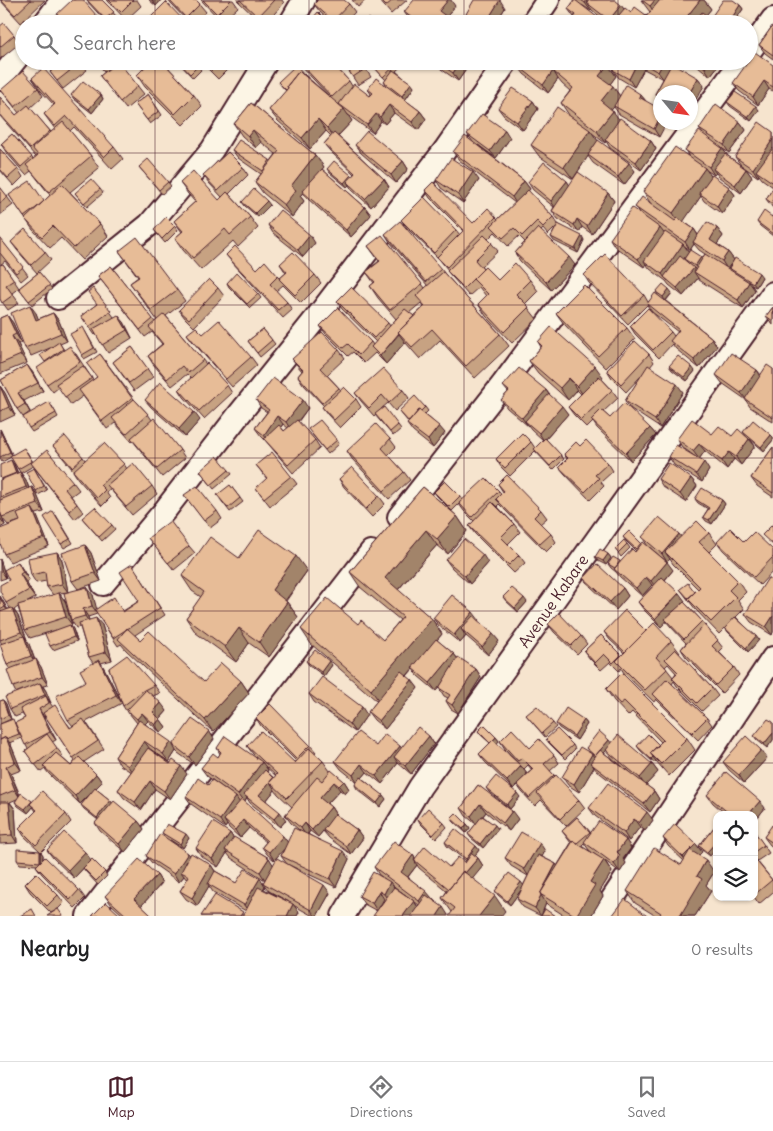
<!DOCTYPE html>
<style>
body{margin:0;font-family:Delius,sans-serif;background:#f6f6f6;color:#202124}
.controls{position:absolute;right:15px;bottom:15px;display:grid;overflow:hidden;border-radius:10px;box-shadow:0 1px 4px #0004}
.controls button{width:45px;height:45px;display:grid;place-items:center;padding:0;border:0;border-bottom:1px solid #e0e0e0;background:#fff;color:#202124;font:25px sans-serif}
.compass{position:absolute;left:653px;top:85px;width:45px;height:45px;border-radius:50%;background:#fff;box-shadow:0 1px 4px #0004;rotate:119deg}
.list{margin:0;padding:0;list-style:none}
h2{display:flex;justify-content:space-between;align-items:center;height:65px;margin:0;padding:0 20px;font-size:21px}
h2 small{font-size:16px;font-weight:400;color:#757577}
.icon{flex:none;width:28px;height:28px;fill:none;stroke:currentColor;stroke-width:2;stroke-linecap:round;stroke-linejoin:round}
.map{position:relative;flex:none;width:773px;height:916px;overflow:hidden}
.search{position:absolute;background:#fff;box-shadow:0 1px 4px #0004;left:15px;right:15px;top:15px;height:55px;display:flex;align-items:center;gap:12px;box-sizing:border-box;padding:0 18px;border-radius:28px;color:#757577;font-size:19px}
.sheet{height:145px;background:#fff}
nav{display:flex;justify-content:space-around;align-items:center;box-sizing:border-box;height:70px;border-top:1px solid #e0e0e0;background:#fff;font-size:14px;color:#757577}
nav a{display:grid;justify-items:center;gap:2px}
nav .on{color:#4a1f2b}
.map>svg:first-child{display:block}
.lines{fill:none;stroke-linecap:round;stroke-linejoin:round}
.street-casing{stroke:#4a1f2b;stroke-width:26}
.street{stroke:#fcf5e5;stroke-width:22}
.wall{fill:#c7a282;stroke:#4a1f2b;fill-rule:evenodd}
.shaded-wall{fill:#a2846a;stroke:#4a1f2b}
.building{fill:#e7bc97;stroke:#4a1f2b}
.grid{fill:none;stroke:#4a1f2b;stroke-width:1;stroke-opacity:0.55}
.labels{text-anchor:middle;stroke-width:4.5;stroke-linejoin:round;paint-order:stroke}
.street-label{font-size:16px;fill:#4a1f2b;stroke:#fcf5e5}
</style>
<div class="map">
<svg width="773" height="916" viewBox="0 0 773 916">
<rect width="100%" height="100%" fill="#f6e4ce"/>
<filter id="ink" filterUnits="userSpaceOnUse"><feTurbulence type="fractalNoise" baseFrequency=".02" numOctaves="2"/><feDisplacementMap in="SourceGraphic" scale="10" xChannelSelector="R" yChannelSelector="G"/><feConvolveMatrix kernelMatrix="1 2 1 2 8 2 1 2 1" color-interpolation-filters="sRGB"/></filter>
<g filter="url(#ink)">
<g class="lines">
<defs>
<path id="street" d="M 44,24 L 62,0
M 290,24 L 304,0
M 532,24 L 548,0
M 749,52 L 773,19
M 0,79 L 24,49
M 58,298 L 149,225 L 212,150 L 267,61
M 399,517 L 503,384 L 742,61
M 103,584 L 166,509 L 237,417 L 317,317 L 445,150 L 507,61
M 88,916 L 371,552
M 343,916 L 420,787 L 773,293
M 601,916 L 773,658"/>
</defs>
<!-- street casing -->
<use href="#street" class="street-casing"/>
<!-- street -->
<use href="#street" class="street"/>
</g>
<!-- wall -->
<path class="wall" d="M 0,0 L 45,0 L 21,23 Z
M 86,0 L 102,0 L 116,16 L 108,24 Z
M 107,0 L 137,0 L 141,6 L 126,20 Z
M 149,0 L 161,0 L 156,6 Z
M 168,0 L 196,0 L 206,12 L 194,24 L 190,24 L 171,4 Z
M 201,0 L 233,0 L 238,7 L 222,22 Z
M 237,0 L 282,0 L 284,3 L 265,24 L 262,24 Z
M 352,0 L 366,0 L 358,7 Z
M 379,0 L 407,0 L 391,14 Z
M 574,0 L 615,0 L 624,9 L 631,13 L 646,15 L 647,16 L 650,12 L 641,0 L 704,0 L 711,9 L 706,15 L 717,24 L 609,24 L 592,10 L 591,11 L 582,5 L 574,17 L 568,9 L 574,1 Z
M 314,4 L 349,4 L 355,12 L 344,24 L 333,24 L 320,12 Z
M 740,5 L 743,9 L 733,24 L 720,24 L 715,20 L 712,16 Z
M 455,6 L 447,16 L 456,24 L 415,24 L 410,20 L 404,12 Z
M 505,8 L 495,24 L 475,24 L 471,21 L 466,14 Z
M 773,25 L 773,59 L 765,53 L 759,45 Z
M 0,26 L 14,35 L 20,43 L 0,59 Z
M 58,61 L 80,61 L 87,70 L 63,89 L 50,72 L 60,64 Z
M 95,61 L 123,61 L 120,64 L 144,94 L 126,109 L 100,76 L 105,72 Z
M 136,61 L 162,61 L 194,95 L 202,106 L 183,125 L 145,87 L 137,75 L 143,69 Z
M 177,61 L 194,61 L 201,70 L 193,78 Z
M 200,61 L 223,61 L 228,69 L 218,79 Z
M 296,61 L 330,61 L 349,81 L 352,86 L 370,96 L 371,94 L 368,89 L 387,86 L 384,82 L 386,80 L 375,68 L 382,61 L 406,61 L 406,62 L 396,71 L 414,87 L 405,100 L 420,111 L 426,119 L 418,130 L 394,113 L 385,124 L 381,121 L 373,133 L 347,114 L 352,121 L 338,136 L 384,179 L 389,187 L 371,207 L 352,190 L 349,185 L 347,187 L 330,173 L 327,169 L 351,175 L 352,177 L 354,174 L 330,151 L 324,144 L 331,136 L 326,131 L 310,149 L 278,121 L 269,110 L 286,91 L 278,82 L 304,74 L 306,76 L 331,98 Z
M 342,61 L 360,61 L 371,77 L 358,85 Z
M 433,61 L 472,61 L 458,81 L 441,69 L 438,64 L 437,65 Z
M 618,61 L 667,61 L 671,66 L 698,78 L 704,86 L 660,92 L 660,102 L 655,94 L 663,79 L 644,69 L 634,87 L 619,78 L 613,70 Z
M 692,61 L 722,61 L 710,76 Z
M 608,65 L 616,76 L 610,84 L 620,96 L 640,94 L 645,100 L 659,137 L 619,114 L 614,107 L 611,110 L 619,120 L 651,141 L 656,149 L 641,170 L 610,148 L 606,141 L 605,143 L 592,133 L 598,141 L 635,171 L 624,185 L 593,163 L 588,156 L 573,179 L 539,156 L 531,145 L 569,115 L 561,103 L 570,91 L 562,84 L 558,79 L 548,93 L 524,74 L 518,66 Z
M 773,65 L 773,91 L 769,89 L 758,105 L 739,91 L 733,83 Z
M 32,78 L 114,147 L 123,159 L 112,169 L 74,127 L 70,131 L 91,156 L 99,168 L 70,192 L 100,224 L 108,236 L 82,260 L 61,238 L 50,248 L 33,230 L 9,195 L 44,201 L 50,195 L 31,171 L 26,175 L 6,152 L 1,144 L 12,134 L 33,159 L 36,157 L 0,116 L 0,97 L 16,115 L 19,113 L 1,90 L 38,88 L 43,96 L 30,108 L 51,132 L 55,129 L 44,114 L 54,105 L 40,90 Z
M 148,94 L 162,115 L 150,124 L 135,104 Z
M 71,95 L 101,95 L 103,99 L 92,113 L 74,99 Z
M 533,101 L 538,109 L 523,130 L 504,116 L 498,108 Z
M 727,102 L 759,110 L 751,121 L 730,106 Z
M 251,103 L 315,155 L 324,167 L 322,169 L 365,207 L 371,215 L 351,237 L 308,199 L 303,193 L 300,196 L 304,201 L 292,217 L 263,193 L 255,182 L 261,174 L 238,158 L 232,150 L 271,161 L 276,154 L 261,142 L 256,148 L 242,136 L 234,124 Z
M 740,122 L 746,130 L 729,153 L 723,149 L 728,156 L 746,169 L 752,177 L 741,193 L 719,177 L 716,173 L 714,175 L 706,170 L 711,176 L 729,187 L 735,195 L 722,214 L 704,201 L 701,196 L 683,221 L 694,229 L 698,235 L 717,228 L 723,236 L 717,244 L 728,252 L 734,260 L 728,268 L 762,277 L 756,287 L 751,285 L 755,290 L 743,308 L 699,280 L 698,278 L 683,296 L 669,285 L 666,281 L 650,269 L 646,264 L 644,267 L 615,247 L 610,239 L 640,214 L 635,207 L 651,204 L 643,192 L 689,157 L 685,150 L 703,134 L 699,129 ZM 694,244 L 699,250 L 705,254 L 702,259 L 701,257 L 684,259 L 689,252 L 683,245 L 690,250 Z
M 773,132 L 773,187 L 762,179 L 759,175 L 758,177 L 741,165 L 735,157 Z
M 467,134 L 510,138 L 496,158 L 478,145 L 524,181 L 530,189 L 528,191 L 553,217 L 558,224 L 584,240 L 578,253 L 554,241 L 551,237 L 556,227 L 548,235 L 543,229 L 541,231 L 575,265 L 551,290 L 520,261 L 515,253 L 525,242 L 519,236 L 508,246 L 495,232 L 488,239 L 498,251 L 481,267 L 498,280 L 530,280 L 538,291 L 525,304 L 537,319 L 512,343 L 486,316 L 478,304 L 486,296 L 479,287 L 469,296 L 453,278 L 447,271 L 448,270 L 440,260 L 407,228 L 401,220 L 456,230 L 460,235 L 463,231 L 430,198 L 425,190 L 473,223 L 496,217 L 498,219 L 515,203 L 459,160 L 453,152 L 473,142 Z
M 355,145 L 403,161 L 408,169 L 396,183 L 361,153 Z
M 0,149 L 18,169 L 23,177 L 14,186 L 0,170 Z
M 139,167 L 168,182 L 171,186 L 162,194 Z
M 243,167 L 248,175 L 229,194 L 250,217 L 258,228 L 238,247 L 233,241 L 201,270 L 183,250 L 175,238 L 182,232 L 174,221 L 195,202 L 188,194 L 180,183 L 219,200 L 222,197 L 209,183 L 203,175 Z
M 436,180 L 479,180 L 463,203 L 441,188 Z
M 567,181 L 569,185 L 608,193 L 614,201 L 592,234 L 582,227 L 579,232 L 558,219 L 552,211 L 554,207 L 533,190 L 528,182 Z
M 0,187 L 13,205 L 0,215 Z
M 773,188 L 773,208 L 766,199 Z
M 100,189 L 103,193 L 87,207 L 75,193 Z
M 242,202 L 270,205 L 258,217 L 245,206 Z
M 773,215 L 773,236 L 760,226 L 757,222 L 772,217 Z
M 268,225 L 315,243 L 303,257 L 273,233 Z
M 175,226 L 178,230 L 165,243 L 154,230 Z
M 385,234 L 441,269 L 445,274 L 500,334 L 509,346 L 475,378 L 440,340 L 420,359 L 405,342 L 386,364 L 375,353 L 364,363 L 353,352 L 348,356 L 326,334 L 320,326 L 371,342 L 373,345 L 376,342 L 342,309 L 337,301 L 388,323 L 390,326 L 396,319 L 378,298 L 370,286 L 374,283 L 366,272 L 379,261 L 368,246 L 422,284 L 425,288 L 428,286 L 390,242 ZM 421,303 L 424,307 L 414,316 L 409,313 Z
M 0,238 L 28,275 L 21,281 L 5,261 L 0,265 Z
M 11,242 L 45,252 L 51,260 L 37,273 L 17,250 Z
M 119,251 L 177,290 L 185,301 L 166,316 L 206,364 L 227,385 L 232,393 L 204,419 L 184,397 L 179,389 L 191,378 L 187,374 L 172,386 L 153,364 L 148,356 L 162,344 L 152,332 L 145,337 L 98,276 L 111,266 L 155,322 L 157,320 L 130,283 L 138,277 Z
M 226,255 L 257,269 L 278,276 L 280,278 L 286,273 L 280,264 L 315,275 L 321,283 L 301,303 L 283,285 L 276,291 L 287,302 L 292,310 L 283,318 L 232,262 Z
M 3,264 L 19,288 L 39,272 L 52,289 L 32,305 L 19,288 L 12,293 L 19,303 L 8,310 L 0,299 Z
M 584,275 L 644,295 L 648,302 L 658,295 L 656,292 L 672,293 L 666,301 L 712,338 L 717,346 L 699,368 L 676,349 L 672,344 L 659,358 L 635,334 L 630,326 L 671,332 L 674,336 L 678,332 L 652,312 L 647,305 L 628,324 L 589,283 Z
M 227,283 L 258,294 L 261,298 L 250,308 L 229,287 Z
M 93,288 L 114,317 L 124,322 L 132,338 L 108,353 L 96,334 L 95,335 L 81,316 L 97,304 Z
M 218,288 L 224,296 L 194,327 L 185,318 L 179,310 Z
M 773,307 L 773,325 L 766,316 Z
M 36,313 L 38,319 L 53,313 L 59,321 L 67,341 L 60,344 L 64,350 L 76,354 L 93,380 L 97,377 L 100,354 L 134,399 L 148,414 L 152,420 L 180,450 L 185,458 L 162,477 L 133,441 L 132,442 L 115,423 L 107,429 L 83,396 L 71,405 L 59,387 L 53,392 L 47,384 L 46,362 L 50,348 L 31,356 L 25,348 Z
M 556,313 L 627,328 L 635,339 L 606,368 L 564,324 Z
M 7,315 L 13,323 L 21,342 L 18,344 L 27,363 L 0,374 L 0,318 Z
M 263,329 L 275,344 L 260,357 L 248,341 Z
M 85,331 L 97,352 L 84,359 L 82,355 Z
M 187,334 L 203,334 L 251,357 L 257,365 L 232,387 L 193,342 Z
M 538,342 L 603,377 L 602,379 L 612,390 L 618,398 L 603,412 L 610,418 L 650,428 L 656,435 L 631,461 L 597,428 L 593,422 L 587,428 L 574,415 L 568,407 L 581,394 L 577,390 L 568,400 L 538,373 L 529,361 L 541,347 Z
M 132,347 L 153,377 L 134,391 L 113,362 Z
M 339,350 L 345,358 L 327,375 L 341,390 L 356,399 L 361,407 L 340,428 L 328,415 L 322,407 L 324,406 L 303,384 L 298,376 L 302,371 L 292,359 Z
M 649,354 L 654,362 L 650,367 L 683,392 L 660,428 L 631,409 L 625,401 L 642,375 L 626,392 L 612,378 L 607,370 Z
M 27,365 L 33,373 L 43,391 L 24,401 L 30,412 L 23,417 L 17,409 L 1,380 Z
M 669,366 L 695,371 L 687,381 L 672,370 Z
M 773,369 L 773,422 L 750,407 L 745,399 L 722,383 L 716,375 L 757,370 L 761,375 Z
M 0,386 L 5,393 L 15,415 L 0,422 Z
M 503,386 L 546,390 L 549,394 L 568,414 L 546,439 L 564,459 L 553,470 L 535,451 L 510,476 L 501,467 L 496,459 L 531,442 L 535,448 L 543,440 L 531,429 L 528,425 L 528,426 L 507,408 L 501,400 L 508,392 Z
M 403,390 L 409,398 L 395,411 L 388,403 L 381,409 L 398,425 L 401,429 L 393,436 L 375,415 L 374,416 L 361,401 L 355,393 Z
M 145,400 L 200,420 L 185,437 L 151,407 Z
M 256,400 L 308,408 L 298,422 L 315,440 L 320,448 L 293,473 L 270,446 L 265,440 L 261,436 L 255,428 L 267,412 L 261,408 ZM 283,424 L 288,428 L 284,431 L 281,427 Z
M 52,406 L 58,417 L 32,432 L 29,428 Z
M 425,407 L 428,411 L 425,414 L 445,433 L 433,448 L 413,432 L 407,424 L 409,423 L 399,411 Z
M 0,429 L 12,455 L 27,452 L 33,462 L 73,482 L 79,490 L 71,496 L 83,512 L 75,519 L 33,466 L 21,473 L 26,480 L 29,488 L 32,487 L 37,495 L 44,512 L 36,514 L 49,546 L 10,562 L 4,554 L 20,521 L 8,525 L 2,518 L 5,525 L 0,528 L 0,480 L 2,479 L 0,476 L 14,464 L 18,473 L 20,472 L 11,457 L 2,462 L 0,459 Z
M 743,432 L 773,437 L 773,440 L 764,451 L 750,439 L 755,446 L 741,465 L 734,459 L 727,469 L 705,451 L 699,459 L 709,470 L 702,482 L 674,465 L 669,457 L 697,458 L 682,447 L 677,439 L 712,434 L 732,436 L 746,436 Z
M 311,433 L 337,440 L 339,444 L 328,454 Z
M 390,439 L 396,447 L 388,455 L 404,472 L 410,480 L 389,499 L 352,459 L 347,451 Z
M 53,446 L 83,457 L 85,460 L 124,464 L 127,469 L 152,486 L 157,494 L 132,515 L 110,489 L 106,492 L 110,498 L 102,506 L 78,479 L 73,471 L 73,470 Z
M 580,446 L 608,463 L 613,471 L 601,482 L 604,486 L 590,500 L 565,474 L 559,467 L 567,459 L 564,454 Z
M 773,447 L 773,497 L 757,486 L 751,478 Z
M 256,465 L 291,476 L 297,484 L 270,506 L 256,488 L 267,479 Z
M 34,468 L 47,490 L 38,495 L 36,491 Z
M 229,470 L 232,474 L 214,489 L 200,471 Z
M 691,478 L 697,486 L 686,502 L 663,487 L 658,479 Z
M 339,479 L 379,496 L 385,504 L 372,517 L 344,487 Z
M 498,484 L 541,510 L 547,518 L 540,524 L 551,534 L 556,542 L 546,552 L 502,507 L 499,504 L 497,506 L 514,524 L 520,532 L 508,544 L 519,555 L 525,563 L 514,573 L 475,534 L 469,526 L 474,521 L 464,511 L 459,504 L 452,511 L 437,496 L 434,492 L 460,496 L 463,500 L 499,491 L 501,494 L 503,492 Z
M 230,485 L 243,502 L 230,512 L 220,499 Z
M 423,487 L 457,516 L 467,531 L 448,554 L 437,545 L 398,590 L 432,619 L 442,634 L 437,640 L 454,654 L 457,658 L 476,669 L 481,677 L 458,713 L 451,709 L 446,701 L 448,698 L 444,696 L 439,688 L 440,686 L 436,691 L 418,676 L 413,669 L 407,676 L 418,688 L 385,729 L 374,720 L 368,712 L 377,701 L 311,644 L 301,629 L 358,624 L 383,640 L 400,620 L 360,587 L 350,572 Z
M 184,495 L 217,511 L 222,519 L 210,528 Z
M 695,499 L 722,500 L 725,504 L 712,524 L 706,521 L 703,517 L 708,509 L 698,503 Z
M 56,515 L 73,543 L 64,548 L 61,544 Z
M 82,518 L 112,525 L 115,529 L 102,541 Z
M 709,533 L 717,544 L 709,552 L 738,581 L 746,592 L 738,600 L 744,609 L 736,617 L 759,640 L 748,652 L 728,632 L 725,628 L 719,634 L 696,610 L 680,589 L 695,592 L 698,589 L 673,564 L 670,559 L 667,562 L 647,545 L 642,537 L 679,534 L 681,537 Z
M 623,537 L 642,544 L 673,570 L 665,580 L 685,601 L 684,602 L 702,621 L 723,648 L 719,652 L 734,667 L 739,675 L 722,693 L 686,657 L 681,649 L 686,643 L 671,627 L 666,621 L 661,627 L 644,610 L 638,602 L 653,586 L 652,585 L 642,596 L 620,577 L 616,572 L 611,568 L 608,564 L 620,562 L 636,551 L 626,541 Z
M 148,538 L 189,546 L 195,553 L 174,570 Z
M 717,542 L 744,542 L 773,550 L 773,571 L 760,585 L 723,550 Z
M 627,544 L 630,548 L 621,557 L 615,549 Z
M 85,545 L 91,553 L 101,581 L 78,589 L 72,581 Z
M 57,552 L 62,560 L 68,592 L 59,593 L 65,601 L 72,625 L 71,626 L 73,629 L 77,641 L 53,650 L 50,646 L 56,630 L 30,638 L 25,630 L 18,607 L 14,610 L 18,616 L 27,640 L 26,640 L 29,644 L 35,660 L 41,667 L 48,685 L 43,686 L 46,691 L 50,703 L 53,707 L 71,728 L 73,726 L 68,720 L 93,663 L 89,657 L 80,627 L 76,628 L 71,620 L 93,595 L 96,609 L 123,611 L 139,601 L 137,572 L 165,615 L 135,635 L 140,640 L 204,682 L 241,681 L 249,693 L 213,732 L 126,650 L 121,644 L 118,646 L 97,614 L 88,617 L 89,620 L 102,625 L 112,660 L 101,663 L 104,668 L 122,703 L 109,668 L 154,685 L 160,693 L 153,696 L 167,711 L 160,719 L 166,727 L 161,733 L 148,721 L 145,724 L 173,745 L 209,731 L 214,739 L 195,765 L 178,753 L 176,751 L 169,762 L 150,749 L 187,774 L 170,799 L 155,789 L 141,810 L 124,798 L 118,790 L 131,772 L 120,765 L 115,757 L 137,723 L 129,713 L 128,714 L 123,706 L 122,703 L 86,722 L 104,749 L 84,762 L 96,774 L 102,782 L 95,788 L 110,800 L 112,803 L 138,821 L 144,829 L 125,852 L 100,831 L 95,823 L 98,820 L 84,809 L 81,805 L 90,794 L 80,804 L 49,774 L 45,769 L 41,772 L 25,751 L 28,749 L 20,734 L 22,738 L 9,743 L 11,745 L 21,770 L 11,774 L 20,795 L 32,802 L 66,814 L 71,822 L 41,852 L 43,855 L 43,859 L 79,890 L 85,898 L 75,908 L 42,874 L 36,866 L 37,865 L 20,864 L 17,860 L 40,851 L 24,836 L 19,828 L 36,811 L 33,807 L 28,813 L 18,806 L 15,802 L 17,799 L 10,802 L 15,809 L 17,843 L 0,844 L 0,724 L 16,723 L 25,718 L 22,714 L 15,717 L 10,709 L 16,693 L 13,687 L 10,669 L 7,665 L 2,644 L 0,641 L 0,596 L 7,610 L 10,608 L 6,603 L 9,580 L 18,562 L 29,580 L 26,582 L 35,598 L 26,603 L 53,595 L 47,587 L 46,581 L 36,583 L 31,575 ZM 45,716 L 75,761 L 71,766 L 61,757 L 63,756 L 52,742 L 56,740 L 44,717 Z
M 608,554 L 611,558 L 606,565 L 598,561 L 595,557 Z
M 239,558 L 307,571 L 286,601 L 298,617 L 269,657 L 249,643 L 236,662 L 196,633 L 186,618 L 201,597 L 192,591 L 182,576 Z
M 0,559 L 6,578 L 0,580 Z
M 446,560 L 488,563 L 470,584 L 452,568 Z
M 584,578 L 623,588 L 628,596 L 616,610 L 590,586 Z
M 773,581 L 773,632 L 772,635 L 751,622 L 745,614 Z
M 503,597 L 527,602 L 518,612 L 506,601 Z
M 433,618 L 479,620 L 478,621 L 499,641 L 488,655 L 466,636 L 460,643 L 439,626 Z
M 548,624 L 581,636 L 587,644 L 577,654 L 554,632 Z
M 646,631 L 671,641 L 680,653 L 679,654 L 712,688 L 718,696 L 702,711 L 677,686 L 674,681 L 672,684 L 707,718 L 712,725 L 698,740 L 656,699 L 654,702 L 624,673 L 621,668 L 619,671 L 610,662 L 601,670 L 590,659 L 584,651 L 601,635 L 621,656 L 624,653 L 610,640 L 604,632 ZM 668,664 L 676,673 L 673,677 L 665,667 Z
M 306,661 L 332,665 L 324,676 L 309,665 Z
M 606,689 L 687,738 L 695,750 L 669,776 L 656,761 L 654,763 L 640,750 L 637,746 L 659,745 L 661,742 L 632,712 L 628,716 L 614,701 Z
M 309,694 L 367,715 L 355,732 L 314,702 Z
M 3,700 L 6,704 L 11,719 L 0,724 L 0,701 Z
M 526,715 L 553,723 L 556,727 L 545,737 Z
M 256,718 L 310,745 L 316,752 L 315,753 L 323,761 L 330,771 L 344,781 L 349,789 L 345,794 L 340,790 L 327,804 L 331,807 L 336,815 L 357,830 L 363,838 L 351,854 L 329,838 L 323,831 L 318,837 L 310,831 L 308,834 L 349,859 L 336,887 L 287,864 L 281,856 L 284,849 L 274,860 L 267,854 L 262,847 L 266,842 L 249,828 L 240,838 L 229,828 L 227,825 L 225,828 L 191,804 L 186,797 L 208,785 L 233,795 L 207,776 L 201,768 L 218,757 L 220,754 L 217,748 L 256,758 L 247,746 L 295,763 L 296,761 L 261,726 ZM 265,766 L 276,776 L 274,778 L 267,772 L 268,770 ZM 275,790 L 278,794 L 292,807 L 285,815 L 291,823 L 299,830 L 288,842 L 245,802 L 247,798 L 250,803 L 280,827 L 286,820 L 266,801 Z
M 584,720 L 587,724 L 577,740 L 559,728 L 556,724 Z
M 773,722 L 773,740 L 767,748 L 757,740 L 754,736 Z
M 478,731 L 496,737 L 499,741 L 497,743 L 520,765 L 505,749 L 500,741 L 554,755 L 559,763 L 550,771 L 579,800 L 585,808 L 566,826 L 541,800 L 535,806 L 522,792 L 517,785 L 513,789 L 485,762 L 479,754 L 490,743 L 481,735 ZM 528,765 L 532,770 L 527,774 L 522,767 L 524,769 Z
M 429,736 L 434,744 L 411,774 L 398,763 L 382,784 L 367,772 L 362,778 L 386,799 L 380,807 L 357,789 L 355,785 L 357,782 L 341,769 L 335,761 L 376,746 L 401,748 Z
M 546,739 L 573,745 L 575,749 L 565,759 L 549,743 Z
M 611,743 L 652,764 L 658,772 L 646,785 L 654,791 L 659,799 L 650,812 L 596,770 L 594,767 L 579,792 L 568,785 L 562,777 L 591,754 L 586,748 ZM 606,750 L 612,758 L 629,772 L 604,753 Z
M 767,758 L 744,783 L 729,770 L 723,762 Z
M 478,785 L 518,819 L 509,831 L 486,812 L 483,816 L 498,829 L 483,848 L 471,838 L 468,834 L 476,824 L 466,816 L 461,808 Z
M 486,788 L 520,797 L 510,809 L 489,792 Z
M 707,795 L 765,808 L 754,822 L 754,815 L 727,815 L 713,803 Z
M 589,808 L 653,820 L 645,831 L 640,827 L 629,841 L 595,816 Z
M 577,817 L 591,833 L 626,840 L 631,848 L 623,859 L 626,863 L 620,872 L 605,861 L 612,872 L 600,891 L 603,896 L 591,916 L 565,916 L 548,905 L 546,903 L 541,916 L 523,907 L 517,899 L 521,890 L 510,905 L 498,895 L 495,891 L 523,886 L 528,876 L 511,866 L 505,858 L 545,851 L 542,857 L 556,864 L 557,866 L 571,843 L 562,831 ZM 584,843 L 589,850 L 598,857 L 581,846 Z
M 451,818 L 467,824 L 470,828 L 466,833 L 454,822 Z
M 418,819 L 444,823 L 447,827 L 436,839 L 420,823 Z
M 715,826 L 710,856 L 702,850 L 699,846 Z
M 773,826 L 773,847 L 770,845 L 764,837 Z
M 754,831 L 769,853 L 757,861 L 773,881 L 773,892 L 759,904 L 754,897 Z
M 162,833 L 189,838 L 183,848 L 170,840 L 190,855 L 211,865 L 215,871 L 236,883 L 260,878 L 263,883 L 265,880 L 231,858 L 227,853 L 218,867 L 201,856 L 196,848 L 230,833 L 233,837 L 269,858 L 273,865 L 330,893 L 317,916 L 313,916 L 293,905 L 299,912 L 297,916 L 201,916 L 244,914 L 246,911 L 213,892 L 209,886 L 197,906 L 186,899 L 180,891 L 187,880 L 184,876 L 179,882 L 152,863 L 146,856 L 164,836 ZM 265,886 L 269,891 L 289,902 L 264,889 Z
M 663,838 L 696,844 L 702,852 L 698,855 L 714,872 L 706,885 L 711,891 L 695,916 L 656,916 L 635,903 L 627,891 L 681,865 L 684,861 L 668,846 Z
M 445,842 L 476,846 L 479,850 L 475,855 L 478,858 L 483,866 L 472,878 L 505,911 L 452,912 L 442,898 L 447,891 L 419,868 L 417,865 L 408,877 L 432,898 L 448,915 L 377,911 L 364,904 L 359,896 L 385,879 L 379,875 L 374,867 L 413,855 L 415,858 L 449,867 L 465,863 L 466,861 L 447,846 ZM 391,884 L 419,905 L 418,907 L 414,901 L 394,887 Z
M 47,850 L 91,860 L 74,878 L 53,858 Z
M 83,868 L 105,872 L 107,876 L 98,885 L 86,872 Z
M 157,875 L 162,883 L 141,906 L 152,916 L 124,916 L 111,904 L 105,896 Z
M 25,884 L 58,895 L 64,903 L 58,909 L 51,913 L 30,892 Z"/>
<!-- shaded-wall -->
<path class="shaded-wall" d="M 152,0 L 161,0 L 156,6 Z
M 448,0 L 451,0 L 455,6 L 445,19 L 439,11 Z
M 500,0 L 505,8 L 495,24 L 485,24 Z
M 587,0 L 597,0 L 587,3 L 592,10 L 591,11 L 585,3 Z
M 655,0 L 672,0 L 658,18 L 650,6 Z
M 700,0 L 704,0 L 711,9 L 699,24 L 681,24 Z
M 621,5 L 627,13 L 613,22 L 614,24 L 612,24 L 609,20 Z
M 740,5 L 743,9 L 733,24 L 728,24 Z
M 461,61 L 472,61 L 458,81 L 453,73 Z
M 560,61 L 567,61 L 554,72 L 558,79 L 548,93 L 543,85 Z
M 638,61 L 644,69 L 634,87 L 629,79 Z
M 664,61 L 667,61 L 671,66 L 664,80 L 658,72 Z
M 710,61 L 722,61 L 710,76 L 705,68 Z
M 608,65 L 616,76 L 608,87 L 599,76 Z
M 698,78 L 704,86 L 690,109 L 690,92 Z
M 764,81 L 769,89 L 758,105 L 753,97 Z
M 411,83 L 414,87 L 405,100 L 402,96 Z
M 613,86 L 621,98 L 609,113 L 601,101 Z
M 640,94 L 646,101 L 639,97 Z
M 101,95 L 103,99 L 92,113 L 89,109 Z
M 533,101 L 538,109 L 523,130 L 517,122 Z
M 389,105 L 394,113 L 385,124 L 380,117 Z
M 756,106 L 759,110 L 751,121 L 748,117 Z
M 344,109 L 352,121 L 335,139 L 327,128 Z
M 420,111 L 426,119 L 418,130 L 412,122 Z
M 613,111 L 621,122 L 605,140 L 606,141 L 605,143 L 597,131 Z
M 376,114 L 381,121 L 373,133 L 367,125 Z
M 660,117 L 660,122 L 667,122 L 659,137 L 654,129 Z
M 318,119 L 326,131 L 310,149 L 302,138 Z
M 740,122 L 746,130 L 729,153 L 724,145 Z
M 253,130 L 261,142 L 256,148 L 248,136 Z
M 505,130 L 510,138 L 496,158 L 490,151 Z
M 590,130 L 598,141 L 573,179 L 564,167 Z
M 773,139 L 773,155 L 756,171 L 759,175 L 758,177 L 753,169 Z
M 651,141 L 656,149 L 641,170 L 636,162 Z
M 722,148 L 728,156 L 713,169 L 716,173 L 714,175 L 709,167 Z
M 315,155 L 324,167 L 300,196 L 304,201 L 292,217 L 284,205 L 291,186 Z
M 403,161 L 408,169 L 396,183 L 391,175 Z
M 629,163 L 635,171 L 624,185 L 618,177 Z
M 705,168 L 713,179 L 699,193 L 701,196 L 681,225 L 673,213 Z
M 746,169 L 752,177 L 741,193 L 735,185 Z
M 473,172 L 479,180 L 463,203 L 458,195 Z
M 351,175 L 354,179 L 347,182 L 349,185 L 347,187 L 344,183 Z
M 384,179 L 389,187 L 371,207 L 365,199 Z
M 524,181 L 530,189 L 517,205 L 512,197 Z
M 567,181 L 572,189 L 556,209 L 551,201 Z
M 729,187 L 735,195 L 722,214 L 717,206 Z
M 608,193 L 614,201 L 592,234 L 587,226 Z
M 267,201 L 270,205 L 258,217 L 255,213 Z
M 365,207 L 371,215 L 351,237 L 346,230 Z
M 577,219 L 582,227 L 579,232 L 574,225 Z
M 660,228 L 666,236 L 644,261 L 646,264 L 644,267 L 638,259 Z
M 717,228 L 723,236 L 715,247 L 710,240 Z
M 694,229 L 699,237 L 693,242 L 694,244 L 690,250 L 685,242 Z
M 310,235 L 315,243 L 303,257 L 298,250 Z
M 582,236 L 584,240 L 578,253 L 575,249 Z
M 683,244 L 689,252 L 668,281 L 665,278 L 662,274 Z
M 728,252 L 734,260 L 727,269 L 722,261 Z
M 569,257 L 575,265 L 551,290 L 546,282 Z
M 701,257 L 704,261 L 698,270 L 695,266 Z
M 694,268 L 699,275 L 694,272 L 698,278 L 683,296 L 677,288 Z
M 759,273 L 762,277 L 756,287 L 753,283 Z
M 749,282 L 755,290 L 743,308 L 738,300 Z
M 669,289 L 672,293 L 665,301 L 663,297 Z
M 30,305 L 36,313 L 42,328 L 36,320 Z
M 53,313 L 59,321 L 67,341 L 61,333 Z
M 7,315 L 13,323 L 21,342 L 16,334 Z
M 118,315 L 124,322 L 132,338 L 127,330 Z
M 399,334 L 405,342 L 386,364 L 380,356 Z
M 12,336 L 18,344 L 27,363 L 21,355 Z
M 712,338 L 717,346 L 699,368 L 694,360 Z
M 27,365 L 33,373 L 43,391 L 38,383 Z
M 595,366 L 603,377 L 585,398 L 577,386 Z
M 692,367 L 695,371 L 687,381 L 684,377 Z
M 757,370 L 762,378 L 747,400 L 741,393 Z
M 569,378 L 577,390 L 568,400 L 560,388 Z
M 677,384 L 683,392 L 660,428 L 655,420 Z
M 0,386 L 5,393 L 15,415 L 9,407 Z
M 546,390 L 551,398 L 525,421 L 528,425 L 528,426 L 522,418 Z
M 18,393 L 24,401 L 30,412 L 25,404 Z
M 303,400 L 308,408 L 291,430 L 286,422 Z
M 562,406 L 568,414 L 544,441 L 539,433 Z
M 194,412 L 200,420 L 185,437 L 179,429 Z
M 277,416 L 283,424 L 269,443 L 264,435 Z
M 439,426 L 445,433 L 433,448 L 428,440 Z
M 650,428 L 656,435 L 631,461 L 626,453 Z
M 0,429 L 1,431 L 13,456 L 10,452 Z
M 771,435 L 773,437 L 773,440 L 764,451 L 761,447 Z
M 749,439 L 755,446 L 741,465 L 736,457 Z
M 699,444 L 705,451 L 699,459 L 693,451 Z
M 729,452 L 734,459 L 727,469 L 722,461 Z
M 11,460 L 14,464 L 19,477 L 16,473 Z
M 704,462 L 709,470 L 702,482 L 696,474 Z
M 20,472 L 26,480 L 31,495 L 26,487 Z
M 691,478 L 697,486 L 686,502 L 680,494 Z
M 32,487 L 37,495 L 44,512 L 38,504 Z
M 722,500 L 725,504 L 712,524 L 709,520 Z
M 32,508 L 37,516 L 49,546 L 44,538 Z
M 0,511 L 5,525 L 0,518 Z
M 457,516 L 467,531 L 448,554 L 437,539 Z
M 426,530 L 437,545 L 395,593 L 385,578 Z
M 679,534 L 685,542 L 665,552 L 670,559 L 667,562 L 662,554 Z
M 85,545 L 91,553 L 101,581 L 95,573 Z
M 57,552 L 62,560 L 68,592 L 62,584 Z
M 608,554 L 611,558 L 606,565 L 603,561 Z
M 483,555 L 488,563 L 470,584 L 465,576 Z
M 296,556 L 307,571 L 282,605 L 272,590 Z
M 0,559 L 6,578 L 1,570 Z
M 18,562 L 23,570 L 29,580 L 23,572 Z
M 667,562 L 673,570 L 657,589 L 651,581 Z
M 20,574 L 26,582 L 35,598 L 29,590 Z
M 646,577 L 652,585 L 642,596 L 636,588 Z
M 87,587 L 93,595 L 98,614 L 92,606 Z
M 623,588 L 628,596 L 616,610 L 610,602 Z
M 59,593 L 65,601 L 72,625 L 66,617 Z
M 679,593 L 685,601 L 661,627 L 655,619 Z
M 0,596 L 11,615 L 5,607 L 0,598 Z
M 524,598 L 527,602 L 518,612 L 515,608 Z
M 287,602 L 298,617 L 269,657 L 259,642 Z
M 12,608 L 18,616 L 27,640 L 21,632 Z
M 83,609 L 88,617 L 90,624 L 85,616 Z
M 473,612 L 479,620 L 467,634 L 461,629 L 466,636 L 460,643 L 454,635 Z
M 773,616 L 773,632 L 772,635 L 766,627 Z
M 96,618 L 102,625 L 112,660 L 106,652 Z
M 432,619 L 442,634 L 382,705 L 371,690 Z
M 70,625 L 73,629 L 77,641 L 74,637 Z
M 239,628 L 249,643 L 236,662 L 225,647 Z
M 493,634 L 499,641 L 488,655 L 482,647 Z
M 24,636 L 29,644 L 36,664 L 31,656 Z
M 756,636 L 759,640 L 748,652 L 746,648 Z
M 454,654 L 460,662 L 436,691 L 430,683 Z
M 36,659 L 41,667 L 48,685 L 42,677 Z
M 99,660 L 104,668 L 122,703 L 116,695 Z
M 329,661 L 332,665 L 324,676 L 321,672 Z
M 476,669 L 481,677 L 458,713 L 452,705 Z
M 412,680 L 418,688 L 385,729 L 379,721 Z
M 241,681 L 249,693 L 213,732 L 205,720 Z
M 40,683 L 46,691 L 51,703 L 45,695 Z
M 3,700 L 6,704 L 11,719 L 8,715 Z
M 161,703 L 167,711 L 159,720 L 153,712 Z
M 362,707 L 367,715 L 355,732 L 349,724 Z
M 39,709 L 44,717 L 56,740 L 50,732 Z
M 142,713 L 148,721 L 142,727 L 137,719 Z
M 160,719 L 166,727 L 161,733 L 155,725 Z
M 584,720 L 587,724 L 577,740 L 574,736 Z
M 209,731 L 214,739 L 195,765 L 189,757 Z
M 773,733 L 773,740 L 767,748 L 764,744 Z
M 429,736 L 434,744 L 411,774 L 405,766 Z
M 6,737 L 11,745 L 21,770 L 15,762 Z
M 496,737 L 499,741 L 494,747 L 491,743 Z
M 609,740 L 612,744 L 598,760 L 595,756 Z
M 144,741 L 150,749 L 133,774 L 128,766 Z
M 171,742 L 175,747 L 173,745 L 176,751 L 169,762 L 163,754 Z
M 400,746 L 406,754 L 394,757 L 398,763 L 382,784 L 376,776 Z
M 761,750 L 767,758 L 744,783 L 739,775 Z
M 592,754 L 597,762 L 590,763 L 594,767 L 579,792 L 574,784 Z
M 653,757 L 656,761 L 654,763 L 651,759 Z
M 262,762 L 268,770 L 248,798 L 244,795 L 247,798 L 244,803 L 238,795 Z
M 361,764 L 367,772 L 358,783 L 353,775 Z
M 652,764 L 658,772 L 645,786 L 640,778 Z
M 181,766 L 187,774 L 170,799 L 164,791 Z
M 521,766 L 527,774 L 513,789 L 507,781 Z
M 6,767 L 11,774 L 20,798 L 15,790 Z
M 96,774 L 102,782 L 80,804 L 75,796 Z
M 273,778 L 279,785 L 270,782 L 275,790 L 264,803 L 259,795 Z
M 150,781 L 155,789 L 141,810 L 135,802 Z
M 344,781 L 349,789 L 345,794 L 339,786 Z
M 334,782 L 340,790 L 325,806 L 320,798 Z
M 654,791 L 659,799 L 650,812 L 644,804 Z
M 517,793 L 520,797 L 510,809 L 507,805 Z
M 383,795 L 386,799 L 380,807 L 377,803 Z
M 236,797 L 241,805 L 224,820 L 227,825 L 225,828 L 220,820 Z
M 110,800 L 113,804 L 100,822 L 97,818 Z
M 32,801 L 34,805 L 30,804 L 33,807 L 28,813 L 25,809 Z
M 760,801 L 765,808 L 754,822 L 754,815 L 748,815 Z
M 9,802 L 15,809 L 17,843 L 12,835 Z
M 480,804 L 486,812 L 476,824 L 471,816 Z
M 331,807 L 336,815 L 318,837 L 312,830 Z
M 512,811 L 518,819 L 509,831 L 503,823 Z
M 280,812 L 286,820 L 280,827 L 274,819 Z
M 647,812 L 653,820 L 645,831 L 639,823 Z
M 634,819 L 640,827 L 629,841 L 624,833 Z
M 243,820 L 249,828 L 240,838 L 235,830 Z
M 138,821 L 144,829 L 125,852 L 119,844 Z
M 305,823 L 310,831 L 306,836 L 301,828 Z
M 467,824 L 470,828 L 466,833 L 463,829 Z
M 495,825 L 498,829 L 483,848 L 480,844 Z
M 357,830 L 363,838 L 351,854 L 346,846 Z
M 230,833 L 235,841 L 225,850 L 227,853 L 218,867 L 212,859 Z
M 186,834 L 189,838 L 183,848 L 180,844 Z
M 283,836 L 289,844 L 274,860 L 269,852 Z
M 626,840 L 631,848 L 623,859 L 626,863 L 620,872 L 614,864 L 617,852 Z
M 717,841 L 717,848 L 710,856 L 707,852 Z
M 540,843 L 545,851 L 529,877 L 524,869 Z
M 696,844 L 702,852 L 689,865 L 683,857 Z
M 476,846 L 479,850 L 469,863 L 466,859 Z
M 40,851 L 43,855 L 42,866 L 40,862 Z
M 343,851 L 349,859 L 336,887 L 330,879 Z
M 85,852 L 91,860 L 74,878 L 68,870 Z
M 188,853 L 194,860 L 181,872 L 184,876 L 179,882 L 174,874 Z
M 413,855 L 418,863 L 414,860 L 417,865 L 406,879 L 401,872 Z
M 269,858 L 274,866 L 265,880 L 260,872 Z
M 478,858 L 483,866 L 456,899 L 450,891 Z
M 604,860 L 612,872 L 600,891 L 603,896 L 591,916 L 576,916 L 590,882 Z
M 706,860 L 714,872 L 706,885 L 711,891 L 695,916 L 680,916 L 697,876 Z
M 556,864 L 561,871 L 541,895 Z
M 211,865 L 216,873 L 208,884 L 209,886 L 197,906 L 192,898 Z
M 157,875 L 162,883 L 140,907 L 134,899 Z
M 260,878 L 265,886 L 249,913 L 244,905 Z
M 390,882 L 396,890 L 389,902 L 384,894 Z
M 521,882 L 524,886 L 510,905 L 507,901 Z
M 324,885 L 330,893 L 317,916 L 315,916 L 311,910 Z
M 379,891 L 384,899 L 377,911 L 372,903 Z
M 426,891 L 432,898 L 424,908 L 419,901 Z
M 541,895 L 546,903 L 541,916 L 535,908 Z
M 495,896 L 505,911 L 501,916 L 479,916 Z
M 414,901 L 419,909 L 414,916 L 403,916 Z
M 293,904 L 299,912 L 297,916 L 287,916 Z
M 443,907 L 448,915 L 448,916 L 437,916 Z"/>
<!-- building -->
<path class="building" d="M 1,0 L 31,0 L 15,15 Z
M 72,0 L 83,0 L 104,24 L 64,24 L 56,15 Z
M 87,0 L 102,0 L 114,12 L 105,19 Z
M 109,0 L 133,0 L 121,12 Z
M 169,0 L 196,0 L 200,4 L 186,18 Z
M 203,0 L 231,0 L 217,14 Z
M 240,0 L 274,0 L 258,17 Z
M 318,0 L 344,0 L 349,4 L 333,21 L 314,4 Z
M 380,0 L 393,0 L 386,6 Z
M 414,0 L 448,0 L 439,11 L 456,24 L 420,24 L 404,12 Z
M 474,0 L 500,0 L 485,24 L 482,24 L 466,14 Z
M 575,0 L 606,24 L 569,24 L 576,15 L 568,9 Z
M 581,0 L 587,0 L 585,3 Z
M 589,0 L 615,0 L 621,5 L 609,20 L 587,3 Z
M 642,0 L 655,0 L 650,6 Z
M 660,0 L 700,0 L 681,24 L 640,24 Z
M 723,0 L 733,0 L 740,5 L 728,24 L 724,24 L 712,16 Z
M 166,2 L 187,24 L 144,24 Z
M 635,7 L 646,15 L 639,24 L 615,24 L 613,22 L 625,8 L 631,13 Z
M 318,12 L 330,24 L 308,24 Z
M 702,12 L 717,24 L 693,24 Z
M 548,16 L 557,24 L 541,24 Z
M 369,18 L 373,24 L 362,24 Z
M 4,23 L 14,35 L 0,47 L 0,26 Z
M 773,25 L 773,55 L 759,45 Z
M 755,52 L 773,65 L 773,87 L 764,81 L 753,97 L 733,83 Z
M 59,61 L 80,61 L 81,62 L 57,81 L 50,72 L 61,64 Z
M 118,61 L 138,86 L 120,102 L 100,76 Z
M 139,61 L 162,61 L 194,95 L 175,114 L 137,75 L 145,67 Z
M 178,61 L 194,61 L 198,66 L 190,74 Z
M 202,61 L 222,61 L 212,71 Z
M 298,61 L 330,61 L 349,81 L 332,97 Z
M 342,61 L 360,61 L 365,69 L 353,77 Z
M 382,61 L 400,61 L 383,77 L 375,68 Z
M 436,61 L 461,61 L 453,73 Z
M 522,61 L 560,61 L 543,85 L 518,66 Z
M 562,61 L 604,61 L 608,65 L 599,76 L 613,86 L 601,101 L 613,111 L 597,131 L 561,103 L 573,88 L 554,72 Z
M 618,61 L 638,61 L 629,79 L 613,70 Z
M 639,61 L 664,61 L 658,72 Z
M 696,61 L 710,61 L 705,68 Z
M 672,63 L 698,78 L 690,92 L 660,92 L 660,97 L 655,94 Z
M 296,65 L 304,74 L 303,75 L 299,71 L 287,86 L 288,88 L 286,90 L 278,82 Z
M 43,68 L 114,147 L 104,157 L 66,116 L 55,126 L 44,114 L 55,104 L 32,78 Z
M 393,70 L 411,83 L 402,96 L 384,82 Z
M 23,71 L 38,88 L 15,107 L 1,90 Z
M 299,71 L 344,109 L 327,128 L 318,119 L 302,138 L 269,110 L 288,88 L 287,86 Z
M 376,78 L 420,111 L 412,122 L 389,105 L 380,117 L 376,114 L 367,125 L 339,104 L 354,84 L 370,96 L 373,93 L 368,89 Z
M 83,81 L 101,95 L 89,109 L 71,95 Z
M 626,85 L 640,94 L 639,97 L 660,109 L 660,117 L 654,129 L 614,106 Z
M 513,88 L 533,101 L 517,122 L 498,108 Z
M 735,92 L 756,106 L 748,117 L 727,102 Z
M 148,94 L 159,111 L 147,120 L 135,104 Z
M 0,97 L 16,115 L 28,105 L 50,131 L 30,149 L 0,114 Z
M 251,103 L 315,155 L 291,186 L 296,190 L 284,205 L 255,182 L 279,151 L 253,130 L 248,136 L 234,124 Z
M 716,104 L 740,122 L 724,145 L 699,129 Z
M 557,107 L 590,130 L 564,167 L 531,145 Z
M 482,114 L 505,130 L 490,151 L 467,134 Z
M 620,118 L 651,141 L 636,162 L 605,140 Z
M 63,122 L 91,156 L 49,192 L 26,165 L 38,155 L 32,148 Z
M 759,122 L 773,132 L 773,139 L 753,169 L 735,157 Z
M 367,131 L 403,161 L 391,175 L 355,145 Z
M 699,131 L 722,148 L 709,167 L 685,150 Z
M 334,133 L 384,179 L 365,199 L 347,182 L 355,173 L 324,144 Z
M 12,134 L 32,157 L 21,167 L 1,144 Z
M 465,136 L 524,181 L 512,197 L 453,152 Z
M 239,140 L 270,160 L 263,171 L 232,150 Z
M 598,140 L 629,163 L 618,177 L 588,155 Z
M 675,147 L 705,168 L 673,213 L 643,192 Z
M 773,148 L 773,181 L 772,182 L 756,171 Z
M 0,149 L 18,169 L 8,178 L 0,169 Z
M 228,152 L 243,167 L 218,191 L 203,175 Z
M 725,154 L 746,169 L 735,185 L 713,169 Z
M 451,158 L 473,172 L 458,195 L 436,180 Z
M 148,159 L 168,182 L 159,190 L 139,167 Z
M 334,161 L 351,175 L 344,183 L 327,169 Z
M 544,162 L 567,181 L 551,201 L 528,182 Z
M 322,169 L 365,207 L 346,230 L 302,191 Z
M 193,171 L 219,200 L 227,192 L 250,217 L 230,235 L 225,229 L 193,258 L 175,238 L 183,231 L 174,221 L 196,201 L 180,183 Z
M 578,172 L 608,193 L 587,226 L 577,219 L 574,225 L 552,211 Z
M 712,175 L 729,187 L 717,206 L 699,193 Z
M 91,179 L 100,189 L 84,203 L 75,193 Z
M 30,181 L 44,201 L 36,208 L 24,217 L 9,195 Z
M 433,182 L 473,223 L 488,208 L 496,217 L 447,267 L 437,257 L 464,230 L 425,190 Z
M 62,184 L 100,224 L 74,248 L 53,226 L 42,237 L 25,219 Z
M 0,187 L 8,197 L 0,203 Z
M 773,188 L 773,204 L 766,199 Z
M 254,189 L 267,201 L 255,213 L 242,202 Z
M 528,190 L 553,217 L 543,227 L 537,221 L 522,236 L 514,228 L 503,238 L 491,226 Z
M 424,197 L 456,230 L 434,253 L 401,220 Z
M 642,197 L 675,221 L 678,218 L 694,229 L 685,242 L 635,207 Z
M 632,208 L 660,228 L 638,259 L 610,239 Z
M 280,210 L 310,235 L 298,250 L 268,225 Z
M 764,211 L 772,217 L 773,215 L 773,234 L 757,222 Z
M 166,217 L 175,226 L 162,239 L 154,230 Z
M 400,221 L 441,269 L 426,282 L 385,234 Z
M 707,222 L 717,228 L 710,240 L 728,252 L 722,261 L 693,242 Z
M 558,224 L 582,236 L 575,249 L 551,237 Z
M 538,228 L 569,257 L 546,282 L 515,253 Z
M 25,229 L 45,252 L 31,265 L 11,242 Z
M 665,232 L 683,244 L 662,274 L 644,261 Z
M 382,235 L 422,284 L 390,310 L 370,286 L 375,282 L 366,272 L 380,261 L 368,246 Z
M 484,235 L 492,243 L 475,260 L 483,269 L 464,288 L 447,271 Z
M 137,237 L 177,290 L 151,310 L 130,283 L 139,277 L 119,251 Z
M 0,238 L 23,267 L 16,273 L 0,253 Z
M 235,246 L 257,269 L 265,261 L 278,276 L 270,284 L 287,302 L 278,310 L 226,255 Z
M 690,250 L 701,257 L 695,266 L 684,259 Z
M 293,252 L 315,275 L 295,295 L 279,279 L 287,272 L 280,264 Z
M 605,254 L 644,295 L 622,316 L 584,275 Z
M 705,254 L 749,282 L 738,300 L 694,272 Z
M 680,256 L 694,268 L 677,288 L 664,277 Z
M 735,258 L 759,273 L 753,283 L 729,268 Z
M 515,263 L 530,280 L 516,294 L 529,307 L 504,332 L 478,304 L 488,294 L 473,279 L 485,267 L 498,280 Z
M 3,264 L 14,280 L 6,285 L 13,295 L 2,303 L 0,299 L 0,265 Z
M 111,266 L 153,319 L 140,330 L 98,276 Z
M 39,272 L 50,285 L 29,301 L 19,288 Z
M 237,272 L 258,294 L 247,304 L 227,283 Z
M 443,272 L 500,334 L 466,366 L 432,329 L 412,347 L 398,332 L 425,306 L 416,296 Z
M 209,279 L 218,288 L 189,319 L 179,310 Z
M 663,284 L 669,289 L 663,297 L 656,292 Z
M 584,285 L 627,328 L 598,356 L 556,313 Z
M 351,287 L 388,323 L 374,338 L 337,301 Z
M 93,288 L 111,311 L 89,327 L 81,316 L 97,304 L 88,292 Z
M 655,293 L 712,338 L 694,360 L 670,341 L 679,330 L 647,304 Z
M 30,305 L 36,320 L 53,313 L 61,333 L 25,348 L 11,313 Z
M 773,307 L 773,321 L 766,316 Z
M 338,308 L 371,342 L 359,355 L 348,344 L 343,348 L 320,326 Z
M 648,308 L 671,332 L 653,350 L 630,326 Z
M 405,309 L 414,316 L 398,332 L 399,333 L 380,356 L 371,347 Z
M 164,314 L 203,360 L 188,373 L 182,366 L 167,379 L 148,356 L 163,344 L 149,327 Z
M 7,315 L 16,334 L 12,336 L 21,355 L 0,364 L 0,318 Z
M 118,315 L 127,330 L 102,345 L 93,329 Z
M 219,320 L 251,357 L 226,379 L 187,334 L 196,327 L 203,334 Z
M 83,327 L 94,348 L 82,355 L 70,334 Z
M 551,327 L 595,366 L 577,386 L 569,378 L 560,388 L 529,361 L 542,346 L 538,342 Z
M 263,329 L 272,340 L 257,353 L 248,341 Z
M 322,332 L 339,350 L 320,368 L 339,388 L 322,403 L 298,376 L 303,370 L 292,359 Z
M 635,341 L 649,354 L 621,384 L 607,370 Z
M 59,342 L 63,349 L 45,362 L 40,355 Z
M 70,346 L 80,362 L 47,384 L 37,368 Z
M 132,347 L 148,369 L 129,383 L 113,362 Z
M 731,353 L 757,370 L 741,393 L 716,375 Z
M 100,354 L 132,398 L 102,421 L 79,390 L 97,377 L 87,364 Z
M 678,356 L 692,367 L 684,377 L 669,366 Z
M 207,363 L 227,385 L 199,411 L 179,389 Z
M 27,365 L 38,383 L 18,393 L 25,404 L 17,409 L 1,380 Z
M 648,365 L 677,384 L 655,420 L 625,401 Z
M 767,365 L 773,369 L 773,418 L 745,399 Z
M 83,366 L 92,378 L 65,397 L 56,384 Z
M 383,368 L 403,390 L 389,403 L 382,395 L 369,408 L 355,393 Z
M 519,368 L 546,390 L 522,418 L 501,400 L 509,391 L 503,386 Z
M 599,376 L 612,390 L 581,420 L 568,407 Z
M 273,378 L 303,400 L 286,422 L 277,416 L 264,435 L 255,428 L 269,410 L 256,400 Z
M 160,382 L 194,412 L 179,429 L 145,400 Z
M 0,386 L 9,407 L 0,411 Z
M 344,387 L 356,399 L 334,420 L 322,407 Z
M 549,394 L 562,406 L 539,433 L 525,421 Z
M 415,396 L 425,407 L 421,411 L 419,410 L 409,422 L 399,411 Z
M 134,399 L 148,414 L 126,434 L 112,418 Z
M 49,402 L 56,413 L 29,428 L 23,417 Z
M 624,403 L 650,428 L 626,453 L 591,420 L 601,410 L 610,418 Z
M 384,407 L 398,425 L 390,432 L 375,414 Z
M 419,410 L 439,426 L 428,440 L 407,424 Z
M 154,418 L 180,450 L 157,469 L 131,438 Z
M 692,419 L 712,434 L 719,426 L 732,436 L 738,429 L 749,439 L 736,457 L 729,452 L 722,461 L 699,444 L 693,451 L 677,439 Z
M 297,420 L 315,440 L 288,465 L 264,439 L 279,425 L 284,431 Z
M 320,420 L 337,440 L 325,450 L 308,429 Z
M 753,420 L 771,435 L 761,447 L 743,432 Z
M 376,424 L 390,439 L 382,448 L 404,472 L 384,491 L 347,451 Z
M 0,431 L 10,452 L 0,457 Z
M 522,433 L 531,442 L 505,468 L 496,459 Z
M 65,436 L 83,457 L 72,467 L 53,446 Z
M 545,438 L 561,455 L 550,466 L 534,449 Z
M 586,440 L 608,463 L 595,475 L 599,478 L 585,492 L 559,467 L 568,458 L 564,454 L 576,442 L 580,446 Z
M 104,443 L 124,464 L 100,485 L 105,490 L 97,498 L 73,471 Z
M 676,445 L 704,462 L 696,474 L 669,457 Z
M 773,447 L 773,493 L 751,478 Z
M 24,448 L 32,461 L 18,469 L 10,456 Z
M 47,450 L 73,482 L 65,489 L 77,504 L 69,511 L 31,463 Z
M 272,452 L 291,476 L 264,498 L 256,488 L 267,478 L 256,465 Z
M 217,456 L 229,470 L 211,485 L 200,471 Z
M 11,460 L 16,473 L 1,479 L 0,476 L 0,465 Z
M 133,463 L 152,486 L 126,507 L 107,485 Z
M 669,463 L 691,478 L 680,494 L 658,479 Z
M 352,467 L 379,496 L 366,509 L 339,479 Z
M 34,468 L 44,486 L 36,491 L 26,472 Z
M 20,472 L 26,487 L 0,497 L 0,480 Z
M 507,475 L 541,510 L 534,517 L 551,534 L 540,544 L 496,499 L 504,491 L 498,484 Z
M 486,478 L 499,491 L 472,517 L 459,503 Z
M 445,481 L 460,496 L 449,507 L 434,492 Z
M 230,485 L 240,498 L 228,508 L 217,495 Z
M 197,486 L 217,511 L 204,521 L 184,495 Z
M 32,487 L 38,504 L 2,517 L 0,511 L 0,500 Z
M 423,487 L 457,516 L 437,539 L 426,530 L 385,578 L 432,619 L 371,690 L 301,629 L 327,598 L 358,624 L 361,620 L 383,640 L 403,617 L 350,572 Z
M 702,488 L 722,500 L 709,520 L 703,517 L 709,508 L 695,499 Z
M 492,502 L 514,524 L 501,537 L 519,555 L 509,565 L 469,526 Z
M 95,507 L 112,525 L 99,537 L 82,518 Z
M 32,508 L 44,538 L 4,554 L 0,543 L 0,529 L 20,521 L 17,514 Z
M 53,511 L 70,539 L 61,544 L 44,517 Z
M 659,517 L 679,534 L 662,554 L 642,537 Z
M 170,521 L 189,546 L 168,563 L 148,538 Z
M 697,521 L 709,533 L 699,542 L 738,581 L 729,590 L 736,597 L 711,622 L 688,599 L 700,587 L 665,552 Z
M 773,524 L 773,545 L 762,535 Z
M 730,528 L 744,542 L 754,532 L 773,550 L 773,557 L 754,577 L 717,542 Z
M 259,530 L 296,556 L 272,590 L 287,602 L 259,642 L 239,628 L 225,647 L 186,618 L 204,592 L 182,576 L 210,537 L 239,558 Z
M 629,531 L 641,543 L 636,549 L 623,537 Z
M 464,539 L 483,555 L 465,576 L 446,560 Z
M 624,540 L 627,544 L 618,553 L 615,549 Z
M 643,542 L 667,562 L 651,581 L 646,577 L 636,588 L 614,569 L 632,549 L 635,552 Z
M 85,545 L 95,573 L 72,581 L 62,553 Z
M 600,549 L 608,554 L 603,561 L 595,557 Z
M 57,552 L 62,584 L 47,587 L 45,572 L 31,575 L 28,558 Z
M 613,557 L 620,561 L 615,568 L 608,564 Z
M 18,562 L 23,572 L 20,574 L 29,590 L 6,603 L 0,591 L 0,585 L 9,580 L 4,570 Z
M 132,564 L 160,608 L 113,638 L 95,610 L 114,597 L 123,612 L 139,601 L 120,572 Z
M 597,564 L 623,588 L 610,602 L 584,578 Z
M 662,577 L 679,593 L 655,619 L 638,602 Z
M 768,578 L 773,581 L 773,616 L 766,627 L 745,614 Z
M 688,583 L 695,592 L 688,598 L 680,589 Z
M 87,587 L 92,606 L 83,609 L 85,616 L 71,620 L 64,593 Z
M 512,588 L 524,598 L 515,608 L 503,597 Z
M 59,593 L 66,617 L 25,630 L 18,605 Z
M 452,595 L 473,612 L 454,635 L 433,618 Z
M 0,598 L 5,607 L 0,610 Z
M 684,602 L 702,621 L 684,639 L 665,619 Z
M 12,608 L 21,632 L 0,640 L 0,612 Z
M 625,610 L 646,631 L 625,652 L 604,632 Z
M 559,613 L 581,636 L 571,646 L 548,624 Z
M 473,616 L 493,634 L 482,647 L 461,629 Z
M 735,617 L 756,636 L 746,648 L 725,628 Z
M 96,618 L 106,652 L 89,657 L 79,623 Z
M 654,623 L 671,641 L 656,657 L 667,669 L 645,690 L 616,661 Z
M 70,625 L 74,637 L 50,646 L 45,634 Z
M 704,625 L 718,640 L 712,646 L 734,667 L 716,685 L 681,649 Z
M 127,628 L 140,640 L 149,631 L 204,682 L 221,663 L 241,681 L 205,720 L 118,639 Z
M 601,635 L 621,655 L 613,663 L 604,654 L 595,663 L 584,651 Z
M 24,636 L 31,656 L 7,665 L 0,644 Z
M 436,639 L 454,654 L 430,683 L 412,668 Z
M 675,649 L 712,688 L 697,703 L 672,678 L 678,672 L 665,659 Z
M 315,650 L 329,661 L 321,672 L 306,661 Z
M 127,655 L 154,685 L 144,690 L 123,706 L 109,668 Z
M 458,657 L 476,669 L 452,705 L 446,701 L 450,695 L 439,688 Z
M 36,659 L 42,677 L 13,687 L 7,670 Z
M 99,660 L 116,695 L 68,720 L 56,696 L 86,681 L 80,670 Z
M 401,671 L 412,680 L 379,721 L 368,712 Z
M 622,673 L 687,738 L 661,764 L 650,753 L 663,740 L 624,701 L 620,704 L 606,689 Z
M 322,677 L 362,707 L 349,724 L 309,694 Z
M 667,679 L 707,718 L 692,733 L 653,694 Z
M 40,683 L 45,695 L 10,709 L 5,697 Z
M 146,690 L 161,703 L 153,712 L 160,719 L 155,725 L 142,713 L 137,719 L 127,710 Z
M 46,696 L 49,703 L 39,709 L 50,732 L 25,745 L 15,723 L 25,718 L 20,709 Z
M 3,700 L 8,715 L 0,719 L 0,701 Z
M 270,704 L 310,745 L 296,759 L 256,718 Z
M 55,705 L 70,728 L 83,719 L 98,741 L 73,758 L 43,713 Z
M 537,706 L 553,723 L 542,733 L 526,715 Z
M 566,708 L 584,720 L 574,736 L 556,724 Z
M 13,719 L 19,734 L 6,739 L 6,737 L 0,740 L 0,724 Z
M 192,719 L 209,731 L 189,757 L 173,745 Z
M 768,719 L 773,722 L 773,733 L 764,744 L 754,736 Z
M 139,720 L 171,742 L 163,754 L 144,741 L 128,766 L 115,757 Z
M 484,725 L 496,737 L 490,743 L 478,731 Z
M 418,727 L 429,736 L 405,766 L 394,757 Z
M 512,729 L 530,748 L 539,739 L 554,755 L 544,764 L 554,775 L 529,798 L 517,784 L 533,769 L 522,758 L 518,761 L 500,741 Z
M 557,729 L 573,745 L 562,755 L 546,739 Z
M 261,731 L 295,763 L 309,748 L 323,761 L 287,798 L 270,782 L 277,774 L 247,746 Z
M 599,731 L 609,740 L 595,756 L 586,748 Z
M 358,732 L 376,746 L 385,734 L 400,746 L 376,776 L 361,764 L 353,775 L 335,761 Z
M 47,734 L 57,748 L 35,765 L 25,751 Z
M 648,734 L 659,745 L 650,753 L 653,757 L 651,759 L 637,746 Z
M 618,735 L 652,764 L 640,778 L 606,750 Z
M 225,736 L 262,762 L 238,795 L 201,768 L 213,753 L 218,757 L 221,752 L 217,748 Z
M 746,736 L 761,750 L 739,775 L 723,762 Z
M 6,737 L 15,762 L 6,767 L 15,790 L 0,796 L 0,740 Z
M 493,740 L 521,766 L 507,781 L 479,754 Z
M 580,747 L 592,754 L 574,784 L 562,777 Z
M 148,748 L 170,764 L 173,760 L 181,766 L 164,791 L 150,781 L 135,802 L 118,790 Z
M 600,750 L 654,791 L 644,804 L 590,763 Z
M 56,753 L 71,766 L 79,757 L 96,774 L 75,796 L 43,766 Z
M 265,770 L 273,778 L 259,795 L 280,812 L 274,819 L 244,795 Z
M 331,770 L 344,781 L 339,786 L 334,782 L 320,798 L 331,807 L 312,830 L 305,823 L 301,828 L 285,815 L 317,777 L 322,781 Z
M 726,772 L 760,801 L 748,815 L 731,815 L 707,795 Z
M 556,775 L 579,800 L 560,819 L 537,793 Z
M 496,776 L 517,793 L 507,805 L 486,788 Z
M 360,777 L 383,795 L 377,803 L 355,785 Z
M 198,778 L 208,785 L 212,780 L 236,797 L 220,820 L 186,797 Z
M 608,783 L 647,812 L 639,823 L 634,819 L 624,833 L 589,808 Z
M 478,785 L 512,811 L 503,823 L 480,804 L 471,816 L 461,808 Z
M 95,788 L 110,800 L 97,818 L 81,805 Z
M 42,791 L 66,814 L 36,845 L 19,828 L 37,810 L 30,804 Z
M 21,793 L 32,801 L 25,809 L 15,802 Z
M 242,799 L 283,836 L 269,852 L 262,847 L 267,841 L 243,820 L 235,830 L 224,820 Z
M 114,801 L 138,821 L 119,844 L 95,823 Z
M 0,802 L 9,802 L 12,835 L 0,836 Z
M 428,808 L 444,823 L 433,835 L 418,819 Z
M 456,813 L 467,824 L 463,829 L 451,818 Z
M 335,814 L 357,830 L 346,846 L 323,830 Z
M 482,816 L 495,825 L 480,844 L 468,834 Z
M 577,817 L 590,832 L 577,843 L 573,841 L 572,842 L 562,831 Z
M 599,821 L 626,840 L 617,852 L 620,855 L 614,864 L 584,842 Z
M 213,822 L 230,833 L 212,859 L 196,848 Z
M 167,824 L 186,834 L 180,844 L 162,833 Z
M 675,824 L 696,844 L 683,857 L 663,838 Z
M 772,825 L 773,826 L 773,843 L 764,837 Z
M 715,826 L 717,828 L 717,841 L 707,852 L 699,846 Z
M 294,828 L 343,851 L 330,879 L 281,856 Z
M 455,829 L 476,846 L 466,859 L 445,842 Z
M 754,831 L 764,845 L 754,852 Z
M 64,832 L 85,852 L 68,870 L 47,850 Z
M 521,832 L 540,843 L 524,869 L 505,858 Z
M 160,834 L 188,853 L 174,874 L 146,856 Z
M 234,837 L 269,858 L 260,872 L 225,850 Z
M 394,841 L 413,855 L 401,872 L 426,891 L 419,901 L 374,867 Z
M 573,841 L 604,860 L 590,882 L 595,885 L 576,916 L 540,894 Z
M 425,846 L 449,867 L 458,857 L 465,863 L 472,853 L 478,858 L 465,873 L 463,871 L 449,889 L 414,860 Z
M 654,848 L 681,865 L 690,850 L 706,860 L 697,876 L 702,879 L 680,916 L 659,916 L 661,913 L 627,891 Z
M 17,849 L 40,851 L 40,862 L 17,860 Z
M 191,853 L 211,865 L 192,898 L 180,891 L 189,876 L 181,872 Z
M 538,855 L 556,864 L 547,881 L 540,894 L 541,895 L 535,908 L 517,899 Z
M 45,857 L 79,890 L 70,900 L 36,866 Z
M 277,858 L 324,885 L 311,910 L 263,883 Z
M 754,858 L 772,880 L 754,895 Z
M 92,859 L 105,872 L 96,881 L 83,868 Z
M 139,859 L 157,875 L 134,899 L 151,915 L 150,916 L 127,916 L 105,896 Z
M 245,869 L 260,878 L 244,905 L 208,884 L 215,871 L 236,883 Z
M 463,871 L 495,896 L 479,916 L 449,916 L 455,908 L 442,898 Z
M 373,872 L 390,882 L 384,894 L 379,891 L 372,903 L 359,896 Z
M 36,873 L 58,895 L 47,906 L 25,884 Z
M 509,873 L 521,882 L 507,901 L 495,891 Z
M 258,887 L 293,904 L 287,916 L 243,916 Z
M 394,887 L 414,901 L 403,916 L 373,916 Z
M 215,895 L 243,912 L 240,916 L 201,916 Z
M 426,895 L 443,907 L 437,916 L 411,916 Z
M 625,899 L 647,916 L 612,916 Z
M 106,902 L 121,916 L 92,916 Z
M 32,909 L 36,916 L 20,916 Z
M 58,909 L 63,916 L 47,916 Z
M 545,909 L 555,916 L 541,916 Z"/>
</g>
<!-- grid -->
<path class="grid" d="M 155,0 L 155,24M 309,0 L 309,24M 464,0 L 464,24M 618,0 L 618,24M 155,61 L 155,916M 309,61 L 309,916M 464,61 L 464,916M 618,61 L 618,916M 0,153 L 773,153M 0,305 L 773,305M 0,458 L 773,458M 0,611 L 773,611M 0,763 L 773,763"/>
<g class="labels">
<!-- street labels -->
<g class="street-label">
<text transform="translate(553 601) rotate(-55)" y="6">Avenue Kabare</text>
</g>
</g>
</svg>
<div class="controls">
<button><svg class="icon" aria-label="locate" viewBox="0 0 24 24"><circle cx="12" cy="12" r="6"/><path d="M12 2v4M12 18v4M2 12h4M18 12h4"/></svg></button>
<button><svg class="icon" aria-label="layers" viewBox="0 0 24 24"><path d="M12 4l9 5-9 5-9-5zM3 14l9 5 9-5"/></svg></button>
</div>
<svg class="compass" viewBox="-18 -18 36 36"><path d="M0-13l5 13h-10z" fill="#e53935"/><path d="M0 13l5-13h-10z" fill="#757577"/></svg>
<div class="search"><svg class="icon" aria-label="search" viewBox="0 0 24 24"><circle cx="10" cy="10" r="6"/><path d="M15 15l6 6"/></svg>Search here</div>
</div>
<section class="sheet">
<h2>Nearby<small>0 results</small></h2>
<ul class="list">
</ul>
</section>
<nav>
<a class="on"><svg class="icon" aria-label="map" viewBox="0 0 24 24"><path d="M3 6l6-2 6 2 6-2v14l-6 2-6-2-6 2zM9 4v14M15 6v14"/></svg>Map</a>
<a><svg class="icon" aria-label="directions" viewBox="0 0 24 24"><path d="M12 3l9 9-9 9-9-9zM9 14v-3h6M13 9l2 2-2 2"/></svg>Directions</a>
<a><svg class="icon" aria-label="saved" viewBox="0 0 24 24"><path d="M7 4h10v16l-5-4-5 4z"/></svg>Saved</a>
</nav>
